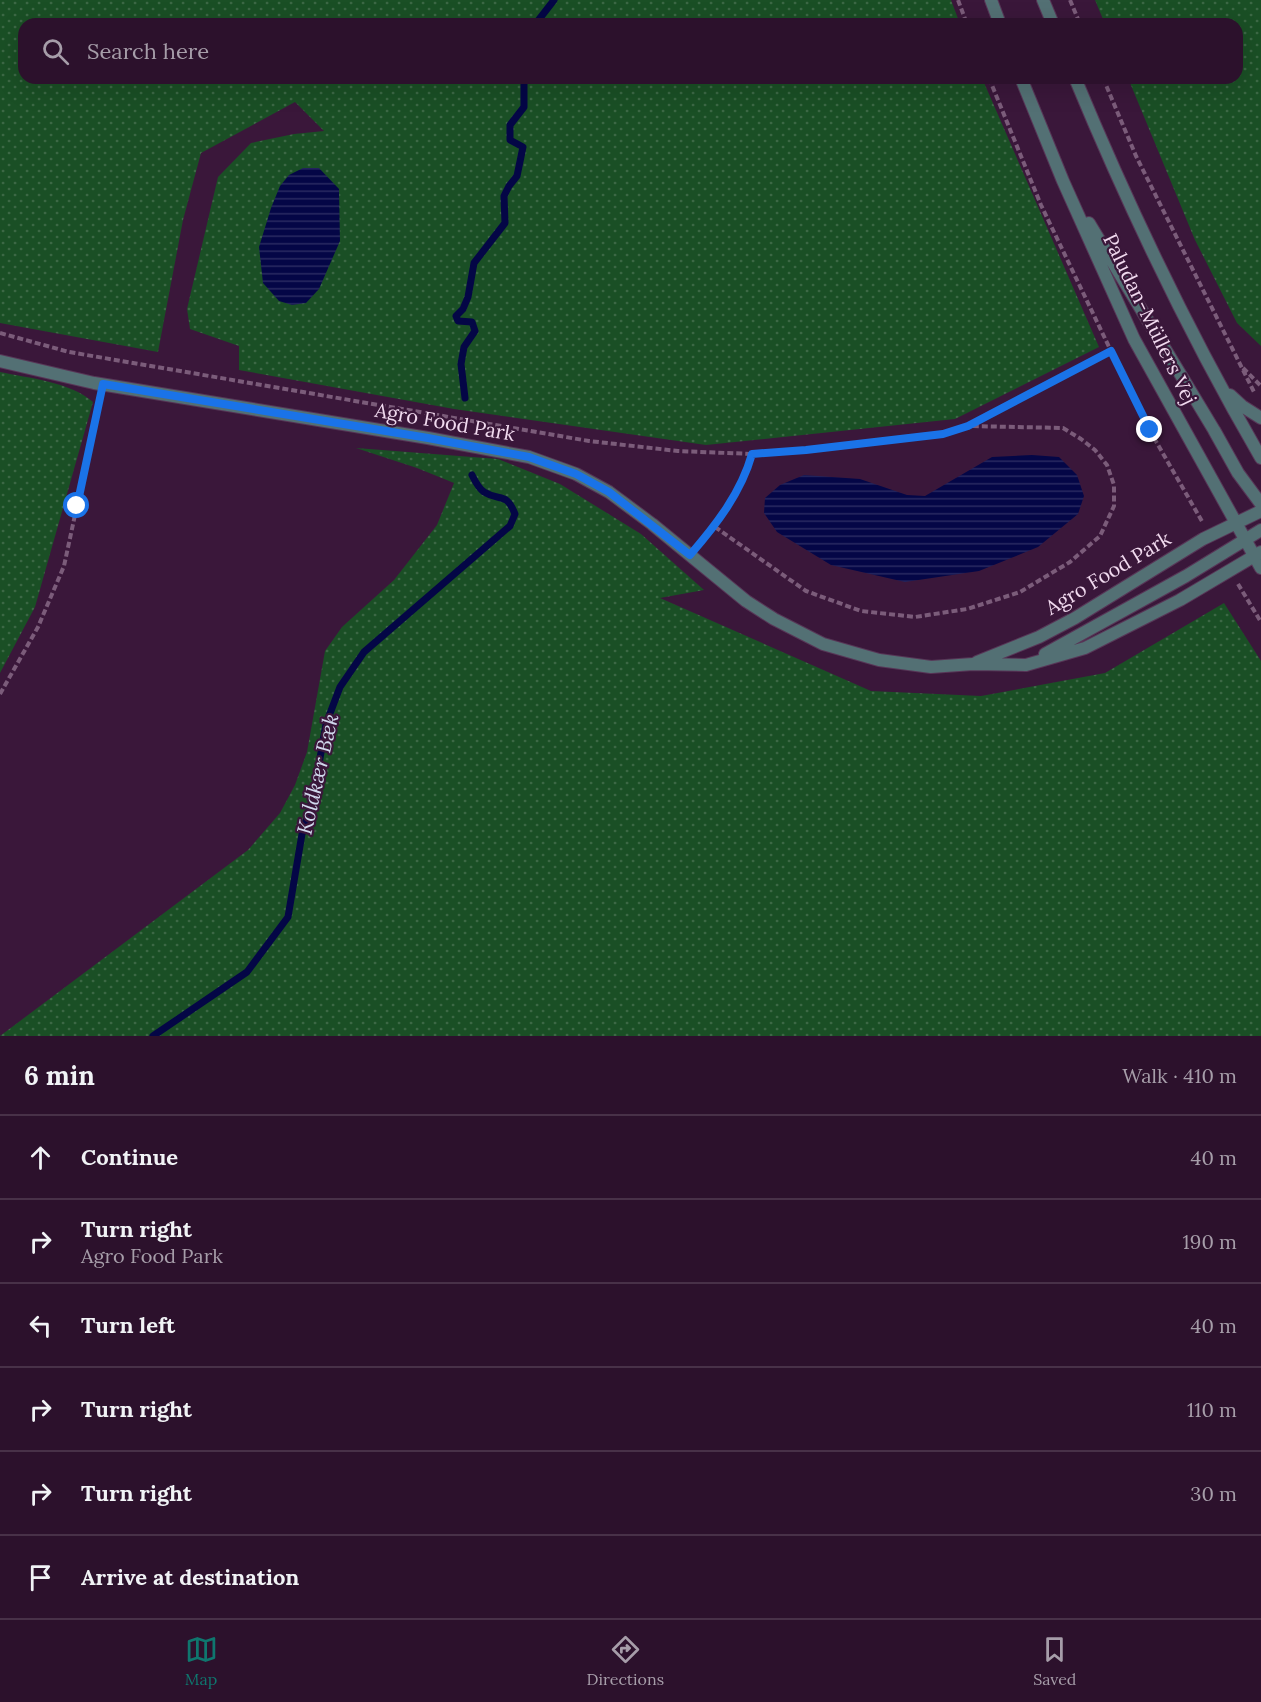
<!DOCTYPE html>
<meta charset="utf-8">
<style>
body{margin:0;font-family:Lora,serif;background:#341a34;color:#f1f3f6}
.stop{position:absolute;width:18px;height:18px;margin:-14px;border:4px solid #1a73e8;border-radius:50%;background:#fff}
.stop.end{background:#1a73e8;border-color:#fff;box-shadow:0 2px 6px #0008}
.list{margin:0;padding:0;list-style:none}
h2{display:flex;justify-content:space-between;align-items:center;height:78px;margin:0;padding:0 24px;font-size:26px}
h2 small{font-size:20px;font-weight:400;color:#a69da9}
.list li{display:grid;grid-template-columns:39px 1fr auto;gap:18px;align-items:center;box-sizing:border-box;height:84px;padding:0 24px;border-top:2px solid #483148}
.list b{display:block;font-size:22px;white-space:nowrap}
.list p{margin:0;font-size:20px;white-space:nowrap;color:#a69da9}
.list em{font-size:20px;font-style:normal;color:#a69da9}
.icon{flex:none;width:33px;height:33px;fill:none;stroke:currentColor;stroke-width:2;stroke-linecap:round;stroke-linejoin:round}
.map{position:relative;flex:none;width:1261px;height:1036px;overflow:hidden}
.search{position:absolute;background:#2c112c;box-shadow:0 6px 24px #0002;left:18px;right:18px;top:18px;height:66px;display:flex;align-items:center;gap:15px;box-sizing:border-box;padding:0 21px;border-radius:18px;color:#a69da9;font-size:22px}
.sheet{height:582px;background:#2c112c}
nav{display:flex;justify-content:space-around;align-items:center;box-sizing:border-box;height:84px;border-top:2px solid #483148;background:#2c112c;font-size:16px;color:#a69da9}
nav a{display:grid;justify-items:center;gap:3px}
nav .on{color:#0f766e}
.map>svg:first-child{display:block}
.grass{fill:url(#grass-dots)}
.water{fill:url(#water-rules)}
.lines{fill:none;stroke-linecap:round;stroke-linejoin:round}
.stream{stroke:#040646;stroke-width:7}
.tertiary-casing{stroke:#573657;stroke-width:14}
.path{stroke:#7b5c7a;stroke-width:4;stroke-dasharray:6 3;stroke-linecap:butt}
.tertiary{stroke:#537074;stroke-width:12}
.route{stroke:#1a73e8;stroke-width:8}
.labels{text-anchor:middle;stroke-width:4.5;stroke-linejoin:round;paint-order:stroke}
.street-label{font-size:20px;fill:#f1daef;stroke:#3a173a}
.water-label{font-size:21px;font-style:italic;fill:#d1d9ed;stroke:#3a173a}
</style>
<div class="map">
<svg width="1261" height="1036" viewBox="0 0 1261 1036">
<defs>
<pattern id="grass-dots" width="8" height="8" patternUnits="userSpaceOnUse" patternTransform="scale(1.5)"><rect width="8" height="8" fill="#1a4f25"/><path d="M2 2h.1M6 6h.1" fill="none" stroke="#3c6845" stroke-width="1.8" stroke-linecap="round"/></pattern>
<pattern id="water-rules" width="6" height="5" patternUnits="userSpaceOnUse" patternTransform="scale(1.5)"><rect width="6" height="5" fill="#040646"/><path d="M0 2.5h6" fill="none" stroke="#292a61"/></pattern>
</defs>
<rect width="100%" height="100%" fill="#3a173a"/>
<!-- grass -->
<path class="grass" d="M 0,0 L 951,0 L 960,24 L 24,24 L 24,78 L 982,78 L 1099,347 L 955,419 L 706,445 L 454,409 L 239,370 L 239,346 L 190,329 L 187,309 L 218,177 L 251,143 L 294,134 L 324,131 L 295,102 L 201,153 L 183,220 L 158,352 L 0,323 Z
M 1095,0 L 1261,0 L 1261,346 L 1237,323 L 1195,240 L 1128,78 L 1237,78 L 1237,24 L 1105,24 Z
M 0,372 C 28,378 71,382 93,402 L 35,607 L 0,673 Z
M 356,448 L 498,459 L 560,484 L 641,534 L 704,590 L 660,598 L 871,691 L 981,696 L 1105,673 L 1224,603 L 1261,661 L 1261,1036 L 0,1036 L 248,850 L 280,813 L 295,785 L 307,752 L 325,651 L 342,627 L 394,580 L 437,525 L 454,483 L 417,468 Z"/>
<!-- water -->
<path class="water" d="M 303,168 L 319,168 L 339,189 L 340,241 L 319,289 L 306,303 L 292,305 L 279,301 L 263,283 L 259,247 L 271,208 L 280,186 L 289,175 Z
M 1032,455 L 1059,457 L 1077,475 L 1084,496 L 1078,514 L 1038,547 L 979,571 L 905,582 L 831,565 L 777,532 L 764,513 L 765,498 L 780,485 L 804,475 L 860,479 L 907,495 L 925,496 L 992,457 Z"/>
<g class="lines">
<!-- stream -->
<path class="stream" d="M 539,24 L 537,22 L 554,0
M 465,398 L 461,364 L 464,347 L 475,331 L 472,322 L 458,321 L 456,316 L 463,309 L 468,297 L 474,263 L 505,223 L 504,196 L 509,186 L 517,176 L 523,147 L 510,140 L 510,125 L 524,107 L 524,78
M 153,1036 L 247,972 L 288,917 L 302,834 L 313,798 L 326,724 L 340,687 L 364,652 L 510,526 L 515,514 C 506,491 500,502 484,492 C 478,488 475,481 472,475"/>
<defs>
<path id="tertiary" d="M 991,0 L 1000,24
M 1043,0 L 1053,24
M 1021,78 L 1063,181 L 1134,339 L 1261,568
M 1075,78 C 1129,208 1190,336 1261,458
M 1089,223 L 1214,430 L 1238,473 L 1261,504
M 0,361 L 94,383 L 428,438 L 529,457 L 576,474 L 609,492 L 652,524 L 746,601 L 774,619 L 823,644 L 879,660 L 931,667 L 973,664 L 1026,665 L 1085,648 L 1180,600 L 1261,552
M 1230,395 L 1242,406 L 1261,418
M 1045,654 L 1186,576 L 1261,530
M 977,662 L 1039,637 L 1075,618 L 1203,539 L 1261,511"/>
</defs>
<!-- tertiary casing -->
<use href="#tertiary" class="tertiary-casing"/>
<!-- path -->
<path class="path" d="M 958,0 L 967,24
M 1070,0 L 1080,24
M 989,78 L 1041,205 L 1111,351 L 1150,431 L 1203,523
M 1103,78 L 1136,156 L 1255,394
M 0,333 L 69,352 L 589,441 L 678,451 L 752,454 L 806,450 L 943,433 L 968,426 L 1111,351
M 1243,368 L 1261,386
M 715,527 L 806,591 L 861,611 L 915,617 L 967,609 L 1020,592 L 1070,562 L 1100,536 L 1114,506 L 1114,485 L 1107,465 L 1095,450 L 1081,439 L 1063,428 L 968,426
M 700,543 C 723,518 743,487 752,454
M 1238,584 L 1261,622
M 0,694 L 38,627 L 64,566 L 100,399"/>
<!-- tertiary -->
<use href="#tertiary" class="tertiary"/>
</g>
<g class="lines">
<!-- route -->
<path class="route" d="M 77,506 L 103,384 L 428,438 L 529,457 L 576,474 L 609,492 L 690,555 C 716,525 741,493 752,454 L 806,450 L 943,434 L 968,426 L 1111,351 L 1150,430"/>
</g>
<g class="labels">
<!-- street labels -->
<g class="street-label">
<text transform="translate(1150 319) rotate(64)" y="7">Paludan-Müllers Vej</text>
<text transform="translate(445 422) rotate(10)" y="7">Agro Food Park</text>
<text transform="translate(1108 573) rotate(-31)" y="7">Agro Food Park</text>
</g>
<!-- water labels -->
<g class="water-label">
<text transform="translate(318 774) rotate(-77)" y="7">Koldkær Bæk</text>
</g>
</g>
</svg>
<div class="stop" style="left:77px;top:506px"></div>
<div class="stop end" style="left:1150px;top:430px"></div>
<div class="search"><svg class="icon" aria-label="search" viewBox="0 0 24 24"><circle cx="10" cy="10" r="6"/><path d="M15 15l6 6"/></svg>Search here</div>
</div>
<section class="sheet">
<h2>6 min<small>Walk · 410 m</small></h2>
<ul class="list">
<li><svg class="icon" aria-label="ahead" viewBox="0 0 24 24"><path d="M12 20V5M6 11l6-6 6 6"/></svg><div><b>Continue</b></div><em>40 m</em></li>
<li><svg class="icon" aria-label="right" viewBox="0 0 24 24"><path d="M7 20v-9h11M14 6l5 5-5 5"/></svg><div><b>Turn right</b><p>Agro Food Park</p></div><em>190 m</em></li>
<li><svg class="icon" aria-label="left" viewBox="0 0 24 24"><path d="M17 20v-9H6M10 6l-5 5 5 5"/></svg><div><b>Turn left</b></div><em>40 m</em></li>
<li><svg class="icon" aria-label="right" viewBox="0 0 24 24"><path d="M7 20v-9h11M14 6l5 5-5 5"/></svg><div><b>Turn right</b></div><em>110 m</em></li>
<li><svg class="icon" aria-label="right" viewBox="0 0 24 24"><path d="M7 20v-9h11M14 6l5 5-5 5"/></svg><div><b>Turn right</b></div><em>30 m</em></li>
<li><svg class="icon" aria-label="arrive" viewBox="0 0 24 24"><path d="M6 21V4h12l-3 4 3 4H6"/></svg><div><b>Arrive at destination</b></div></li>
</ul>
</section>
<nav>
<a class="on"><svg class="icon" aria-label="map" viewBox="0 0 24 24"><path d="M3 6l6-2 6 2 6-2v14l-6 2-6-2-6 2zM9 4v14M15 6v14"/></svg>Map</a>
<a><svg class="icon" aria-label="directions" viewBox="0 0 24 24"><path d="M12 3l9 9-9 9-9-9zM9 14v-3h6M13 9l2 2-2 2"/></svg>Directions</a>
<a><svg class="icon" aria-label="saved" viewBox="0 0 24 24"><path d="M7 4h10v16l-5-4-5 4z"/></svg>Saved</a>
</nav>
